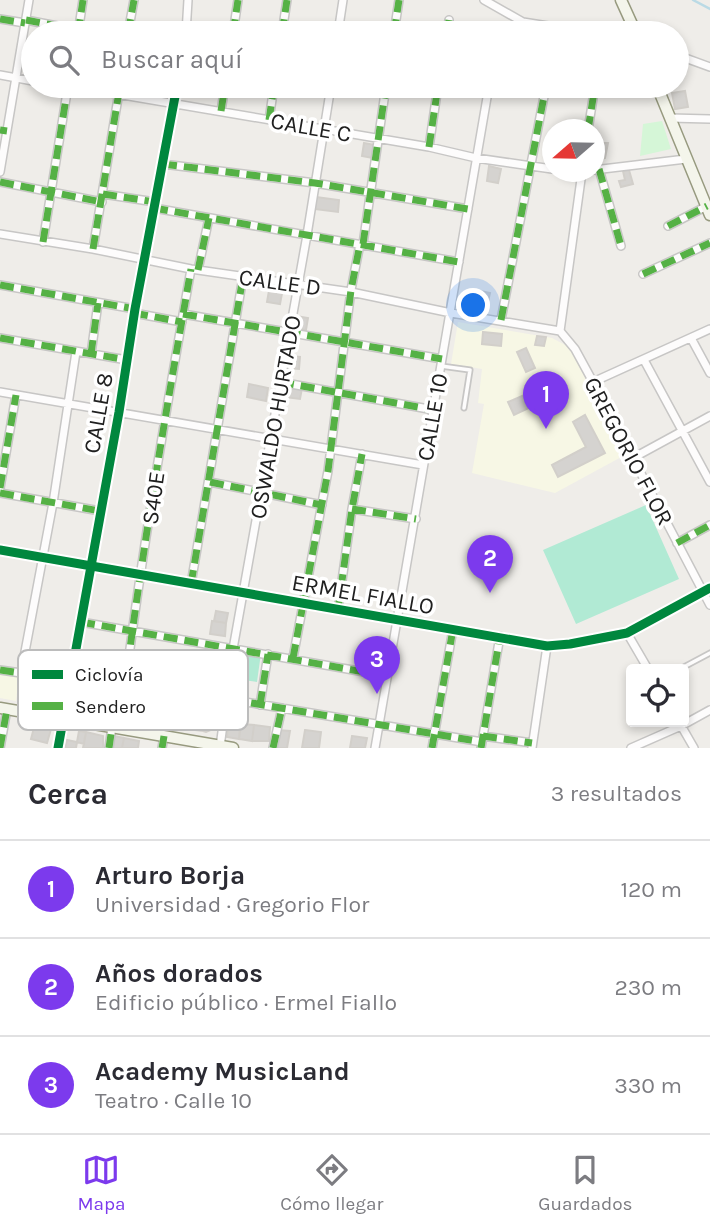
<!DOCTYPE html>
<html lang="es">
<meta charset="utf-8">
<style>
body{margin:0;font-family:Karla,sans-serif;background:#f2f2f3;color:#2b2b33}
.controls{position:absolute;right:21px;bottom:21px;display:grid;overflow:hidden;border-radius:7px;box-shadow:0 4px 10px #0003}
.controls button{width:63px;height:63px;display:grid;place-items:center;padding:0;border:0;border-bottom:2px solid #e1e1e2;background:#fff;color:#2b2b33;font:35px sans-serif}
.compass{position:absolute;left:542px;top:119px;width:63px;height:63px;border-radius:50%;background:#fff;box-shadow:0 4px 10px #0003;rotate:250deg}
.you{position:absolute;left:474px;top:306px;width:24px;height:24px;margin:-18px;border:5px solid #fff;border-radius:50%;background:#1a73e8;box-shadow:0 0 0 10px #1a73e833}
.badge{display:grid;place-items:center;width:46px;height:46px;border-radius:50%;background:#7c3aed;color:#fff;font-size:23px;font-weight:700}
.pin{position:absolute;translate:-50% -58px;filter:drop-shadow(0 2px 4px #0008)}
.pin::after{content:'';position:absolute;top:37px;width:24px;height:21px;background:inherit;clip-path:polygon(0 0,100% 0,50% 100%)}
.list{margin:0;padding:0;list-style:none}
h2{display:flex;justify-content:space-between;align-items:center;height:91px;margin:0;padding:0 28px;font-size:30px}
h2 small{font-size:23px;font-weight:400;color:#7c7c81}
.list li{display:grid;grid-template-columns:46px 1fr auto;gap:21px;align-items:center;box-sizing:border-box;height:98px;padding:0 28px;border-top:2px solid #e1e1e2}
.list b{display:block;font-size:26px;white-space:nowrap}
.list p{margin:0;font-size:23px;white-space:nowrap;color:#7c7c81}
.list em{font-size:23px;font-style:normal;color:#7c7c81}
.icon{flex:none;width:38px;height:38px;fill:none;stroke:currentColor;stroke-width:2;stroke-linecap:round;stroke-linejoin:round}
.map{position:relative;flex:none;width:710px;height:748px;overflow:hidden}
.search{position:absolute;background:#fff;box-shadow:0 4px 10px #0003;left:21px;right:21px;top:21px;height:77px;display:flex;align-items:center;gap:18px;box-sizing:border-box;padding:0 24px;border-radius:38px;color:#7c7c81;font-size:26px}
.sheet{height:385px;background:#fff}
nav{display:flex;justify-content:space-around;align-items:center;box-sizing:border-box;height:98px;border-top:2px solid #e1e1e2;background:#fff;font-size:19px;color:#7c7c81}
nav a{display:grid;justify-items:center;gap:4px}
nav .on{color:#7c3aed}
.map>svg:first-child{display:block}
.education{fill:#f7f7e5}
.park{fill:#d5f6d7}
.pitch{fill:#b1ead4}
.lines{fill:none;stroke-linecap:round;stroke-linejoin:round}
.stream{stroke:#badae5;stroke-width:2.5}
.building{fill:#d5d3d0;stroke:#d2cfca;stroke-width:2}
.lane-casing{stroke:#c7c6c5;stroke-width:7}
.street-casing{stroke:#c7c6c5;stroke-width:10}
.secondary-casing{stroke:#979a7f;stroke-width:13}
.lane{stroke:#fdfcfc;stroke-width:3.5}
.street{stroke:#fdfcfc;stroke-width:7}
.secondary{stroke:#f4f5eb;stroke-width:10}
.quiet{stroke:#55b145;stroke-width:7;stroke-dasharray:14 7;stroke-linecap:butt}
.cycleway-casing{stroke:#fff;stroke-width:13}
.cycleway{stroke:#00873e;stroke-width:9}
.labels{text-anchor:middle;stroke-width:7;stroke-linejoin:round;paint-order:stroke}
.street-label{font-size:23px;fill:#202020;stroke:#fff}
.key{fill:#fff;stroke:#bcbcbc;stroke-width:2}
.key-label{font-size:19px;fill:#202020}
</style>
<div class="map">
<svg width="710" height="748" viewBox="0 0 710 748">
<rect width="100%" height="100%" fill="#efede9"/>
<!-- education -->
<path class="education" d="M 458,322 L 552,338 L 569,347 L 625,455 L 555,493 L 472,473 L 484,404 L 478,403 L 482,369 L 451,364 Z
M 0,673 L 19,676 L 16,701 L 0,698 Z"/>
<!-- park -->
<path class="park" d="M 662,121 L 671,149 L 640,156 L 643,124 Z"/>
<!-- pitch -->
<path class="pitch" d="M 646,505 L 679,579 L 576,624 L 543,550 Z
M 240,650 L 261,653 L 257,682 L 236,679 Z"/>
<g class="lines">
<!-- stream -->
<path class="stream" d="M 693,0 L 710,9"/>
</g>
<!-- building -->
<path class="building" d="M 685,91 L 688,107 L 675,109 L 672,93 Z
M 364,143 L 375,145 L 373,158 L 362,156 Z
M 598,143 L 608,143 L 605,158 L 596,161 Z
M 489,166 L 501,169 L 498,183 L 487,181 Z
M 629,170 L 633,184 L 621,187 L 619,181 L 625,180 L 623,171 Z
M 316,197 L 339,200 L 338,212 L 314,209 Z
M 270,285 L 283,288 L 280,304 L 267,302 Z
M 476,290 L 490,293 L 486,310 L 473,307 Z
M 296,316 L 308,318 L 306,330 L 294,329 Z
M 483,332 L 502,334 L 501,346 L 482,344 Z
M 537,336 L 546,337 L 544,346 L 535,345 Z
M 526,348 L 535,368 L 526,372 L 517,352 Z
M 290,356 L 300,357 L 299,369 L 288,368 Z
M 249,384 L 268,388 L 266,401 L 247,397 Z
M 286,385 L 302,388 L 300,399 L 284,397 Z
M 545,386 L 550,398 L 514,415 L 508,402 Z
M 585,415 L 605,453 L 558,477 L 552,465 L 586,447 L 573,422 Z
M 216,611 L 228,613 L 226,623 L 214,621 Z
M 212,621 L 226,623 L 225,636 L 210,634 Z
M 198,710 L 207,712 L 203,731 L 194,730 Z
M 207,712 L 216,713 L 213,729 L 206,732 L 203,731 Z
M 35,724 L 51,729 L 47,743 L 31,739 Z
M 228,724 L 240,726 L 239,739 L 227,737 Z
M 241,724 L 254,725 L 252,741 L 239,739 Z
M 254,725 L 270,727 L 269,741 L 252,741 Z
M 277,730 L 290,731 L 287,748 L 274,748 Z
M 305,730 L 321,732 L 319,748 L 302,748 Z
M 79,731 L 86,732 L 84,744 L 77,742 Z
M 86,732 L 103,736 L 103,748 L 83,748 Z
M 114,736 L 124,738 L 122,748 L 110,748 Z
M 352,736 L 367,738 L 365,748 L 350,748 Z
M 124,738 L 139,741 L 138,748 L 122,748 Z
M 67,740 L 77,742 L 76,748 L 65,748 Z"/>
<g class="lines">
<defs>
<path id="lane" d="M 441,366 L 470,370 L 464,408
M 680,669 L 710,653"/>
<path id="street" d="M 484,0 L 523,22 L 592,33
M 0,19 L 25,23
M 26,20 L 78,30
M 78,33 L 83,0
M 128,33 L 134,0
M 186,33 L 188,0
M 233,33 L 238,0
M 282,33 L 287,0
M 338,33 L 343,0
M 394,33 L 399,0
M 447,33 L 449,20
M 677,55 L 710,67
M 0,75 L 33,81
M 70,86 L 429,147 L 476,158 L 552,169
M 221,111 L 225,86
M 670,118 L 710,119
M 269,120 L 274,86
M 588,130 L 595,86
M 429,147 L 438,86
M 163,164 L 315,183 L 468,209
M 599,169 L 621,246
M 594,170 L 686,159
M 0,172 L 29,0
M 570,172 L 588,172
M 582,172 L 560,331 L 575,349 L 593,382 L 710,605
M 0,182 L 102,202
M 103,194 L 155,202
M 154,208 L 459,262
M 668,226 L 707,206
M 0,234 L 93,249 L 191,269 L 351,292 L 451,313 L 560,331
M 43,242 L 68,86
M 363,244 L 386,86
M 93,249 L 120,86
M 198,270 L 209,218
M 643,274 L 710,243
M 0,285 L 135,309
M 134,313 L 182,322
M 183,314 L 442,359
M 501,320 L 546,86
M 0,338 L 127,360
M 691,338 L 710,373
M 91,354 L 98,303
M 644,360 L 710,482
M 280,382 L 434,410
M 593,382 L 710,329
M 0,392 L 423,465
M 633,458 L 710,416
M 210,482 L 322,505
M 0,488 L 16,395
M 0,493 L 100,511
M 352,509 L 416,519
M 677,543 L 710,525
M 0,550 L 547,646 L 570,644 L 627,633 L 710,588
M 191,584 L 243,277
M 338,609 L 352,509 L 362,454
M 81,622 L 387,676
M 627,633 L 648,669
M 25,658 L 73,669 L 86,675 L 482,742
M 293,658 L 328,471 L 351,290 L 360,244
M 0,670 L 21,673 L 53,503 L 76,352
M 260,705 L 268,654
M 679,722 L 694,748
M 120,728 C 138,574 164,422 191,269
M 483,736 L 532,743
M 220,747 L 233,649 L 307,235 L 331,86
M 0,748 L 7,709
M 58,748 L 119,412 L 135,309 L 177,86
M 109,748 L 112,727
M 162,748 L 164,736
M 273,748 L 282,708
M 375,748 L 489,86
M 432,748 L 453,629
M 481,748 L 500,636
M 532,748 L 547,646
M 631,748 L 681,726 L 710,710"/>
<path id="secondary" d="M 621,0 L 636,33
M 657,86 L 710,215
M 0,708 L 233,748"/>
</defs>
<!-- lane casing -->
<use href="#lane" class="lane-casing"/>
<!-- street casing -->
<use href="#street" class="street-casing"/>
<!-- secondary casing -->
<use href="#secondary" class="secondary-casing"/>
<!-- lane -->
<use href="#lane" class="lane"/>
<!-- street -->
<use href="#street" class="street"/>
<!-- secondary -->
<use href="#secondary" class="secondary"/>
<!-- quiet -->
<path class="quiet" d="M 0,19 L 25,23
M 26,20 L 78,30
M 78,33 L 83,0
M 128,33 L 134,0
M 233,33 L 238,0
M 282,33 L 287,0
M 394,33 L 399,0
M 447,33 L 449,20
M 221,111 L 225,86
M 269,120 L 274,86
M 0,130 L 7,131
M 588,130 L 595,86
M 429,147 L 438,86
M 163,164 L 315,183 L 468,209
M 599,169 L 621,246
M 582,173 L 582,172
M 0,182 L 102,202
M 103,194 L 155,202
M 154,208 L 459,262
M 668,226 L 707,206
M 43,242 L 68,86
M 363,244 L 386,86
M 93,249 L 120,86
M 198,270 L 209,218
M 643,274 L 710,243
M 0,285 L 135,309
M 134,313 L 182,322
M 183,314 L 442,359
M 501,320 L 546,86
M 0,338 L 127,360
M 91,354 L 98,303
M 280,382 L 434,410
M 210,482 L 322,505
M 0,488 L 16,395
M 0,493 L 100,511
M 352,509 L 416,519
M 677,543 L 710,525
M 191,584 L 243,277
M 338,609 L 352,509 L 362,454
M 81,622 L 387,676
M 25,658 L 73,669 L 86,675 L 482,742
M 293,658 L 328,471 L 351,290 L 360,244
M 0,670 L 21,673
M 260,705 L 268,654
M 120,728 C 138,574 164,422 191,269
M 483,736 L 532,743
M 0,748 L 7,709
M 109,748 L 112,727
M 162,748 L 164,736
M 273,748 L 282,708
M 432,748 L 453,629
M 481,748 L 500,636"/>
<defs>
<path id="cycleway" d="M 0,550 L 547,646 L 570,644 L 627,633 L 710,588
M 58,748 L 119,412 L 135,309 L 177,86"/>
</defs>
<!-- cycleway casing -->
<use href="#cycleway" class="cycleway-casing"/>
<!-- cycleway -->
<use href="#cycleway" class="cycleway"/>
</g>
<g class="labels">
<!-- street labels -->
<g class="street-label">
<text transform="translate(311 127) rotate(10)" y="8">CALLE C</text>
<text transform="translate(280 282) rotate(8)" y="8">CALLE D</text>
<text transform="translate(98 413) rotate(-80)" y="8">CALLE 8</text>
<text transform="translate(275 417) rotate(-80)" y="8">OSWALDO HURTADO</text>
<text transform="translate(432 417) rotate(-80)" y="8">CALLE 10</text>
<text transform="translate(629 451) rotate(62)" y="8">GREGORIO FLOR</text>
<text transform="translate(153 498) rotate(-82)" y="8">S40E</text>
<text transform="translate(363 594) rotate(10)" y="8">ERMEL FIALLO</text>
</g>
</g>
<!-- legend -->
<rect x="18" y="650" width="230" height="80" rx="10" class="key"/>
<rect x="32" y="670" width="31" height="9" fill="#00873e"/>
<rect x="32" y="702" width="31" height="8" fill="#55b145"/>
<g class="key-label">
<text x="75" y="681">Ciclovía</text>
<text x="75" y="713">Sendero</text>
</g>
</svg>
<div class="controls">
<button><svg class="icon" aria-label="locate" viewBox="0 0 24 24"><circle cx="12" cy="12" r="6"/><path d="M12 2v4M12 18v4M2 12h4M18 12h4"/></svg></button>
</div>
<svg class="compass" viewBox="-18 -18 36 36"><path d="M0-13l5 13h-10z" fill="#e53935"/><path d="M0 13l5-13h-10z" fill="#7c7c81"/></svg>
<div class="you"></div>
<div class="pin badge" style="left:546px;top:429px">1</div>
<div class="pin badge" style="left:490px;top:593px">2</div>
<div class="pin badge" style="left:377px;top:694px">3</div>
<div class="search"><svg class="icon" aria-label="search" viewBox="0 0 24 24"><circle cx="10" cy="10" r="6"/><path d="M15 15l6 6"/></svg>Buscar aquí</div>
</div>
<section class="sheet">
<h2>Cerca<small>3 resultados</small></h2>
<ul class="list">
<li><span class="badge">1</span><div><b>Arturo Borja</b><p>Universidad · Gregorio Flor</p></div><em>120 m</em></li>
<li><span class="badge">2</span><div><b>Años dorados</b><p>Edificio público · Ermel Fiallo</p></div><em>230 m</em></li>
<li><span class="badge">3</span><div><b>Academy MusicLand</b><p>Teatro · Calle 10</p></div><em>330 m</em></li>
</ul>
</section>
<nav>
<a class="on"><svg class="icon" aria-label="map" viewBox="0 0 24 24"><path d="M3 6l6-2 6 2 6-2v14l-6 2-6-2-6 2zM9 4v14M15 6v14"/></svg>Mapa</a>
<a><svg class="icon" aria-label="directions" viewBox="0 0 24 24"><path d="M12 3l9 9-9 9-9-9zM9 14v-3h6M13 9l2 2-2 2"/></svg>Cómo llegar</a>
<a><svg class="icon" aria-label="saved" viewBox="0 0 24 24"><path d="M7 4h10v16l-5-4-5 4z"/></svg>Guardados</a>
</nav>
